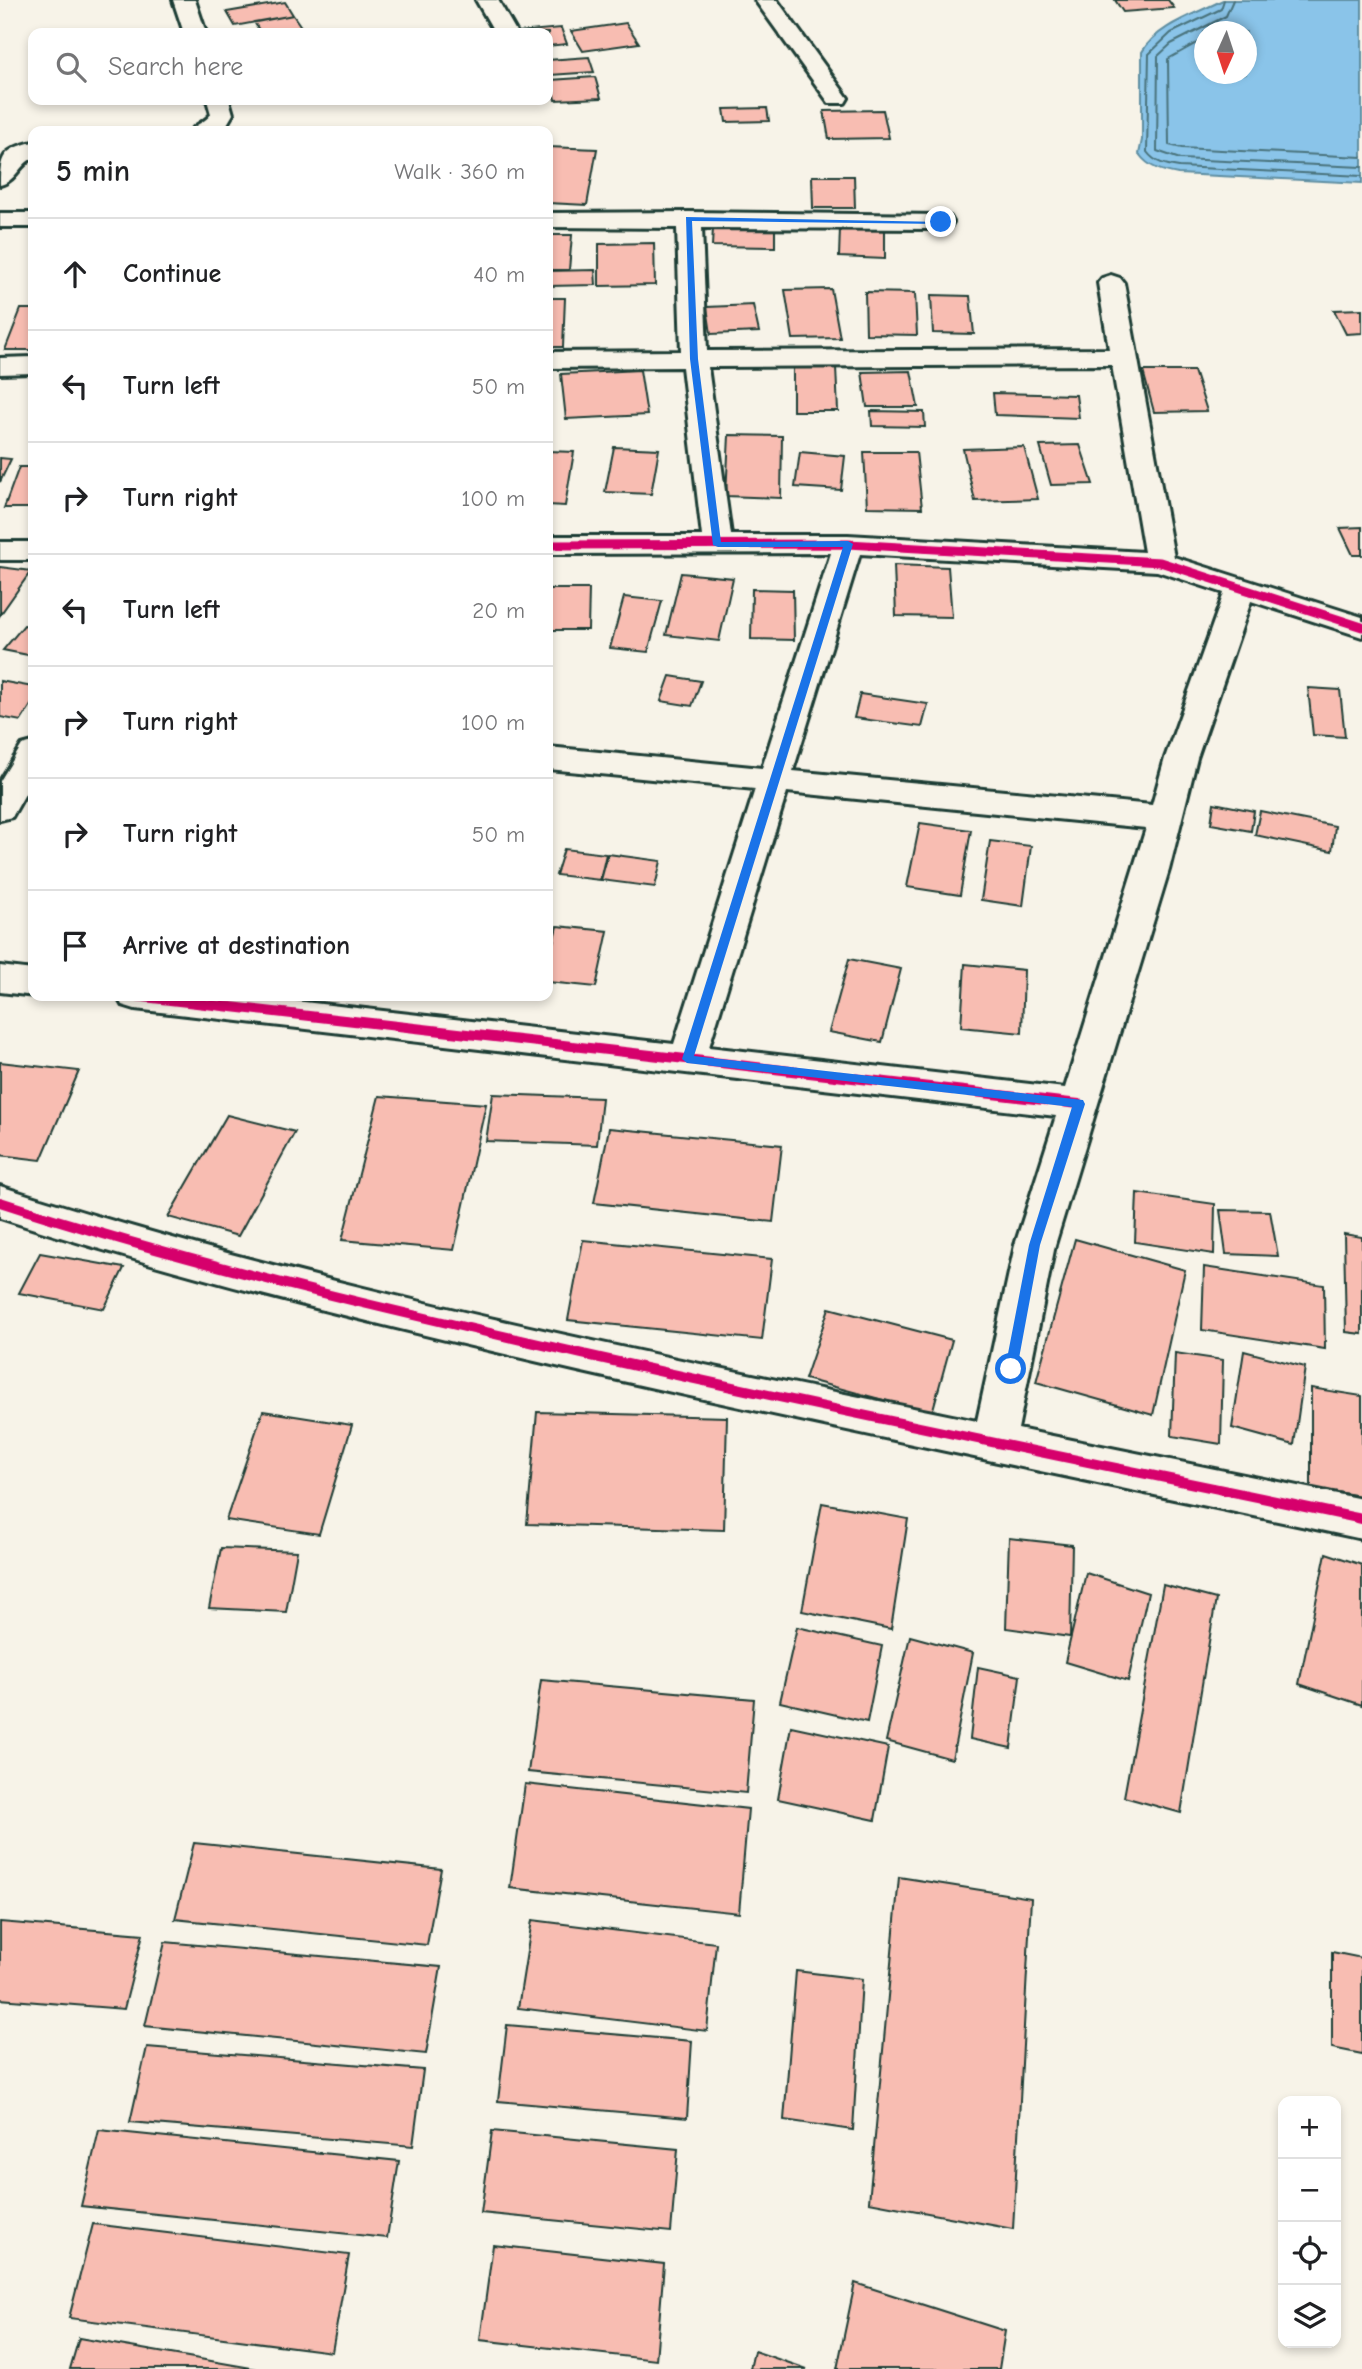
<!DOCTYPE html>
<meta charset="utf-8">
<style>
body{margin:0;font-family:"Comic Neue",sans-serif;background:#f2f2f2;color:#202124}
.controls{position:absolute;right:21px;bottom:21px;display:grid;overflow:hidden;border-radius:14px;box-shadow:0 4px 10px #0003}
.controls button{width:63px;height:63px;display:grid;place-items:center;padding:0;border:0;border-bottom:2px solid #e0e0e0;background:#fff;color:#202124;font:35px sans-serif}
.compass{position:absolute;left:1194px;top:21px;width:63px;height:63px;border-radius:50%;background:#fff;box-shadow:0 4px 10px #0003;rotate:183deg}
.stop{position:absolute;width:21px;height:21px;margin:-16px;border:5px solid #1a73e8;border-radius:50%;background:#fff}
.stop.end{background:#1a73e8;border-color:#fff;box-shadow:0 2px 7px #0008}
.list{margin:0;padding:0;list-style:none}
h2{display:flex;justify-content:space-between;align-items:center;height:91px;margin:0;padding:0 28px;font-size:30px}
h2 small{font-size:23px;font-weight:400;color:#757577}
.list li{display:grid;grid-template-columns:46px 1fr auto;gap:21px;align-items:center;box-sizing:border-box;height:112px;padding:0 28px;border-top:2px solid #e0e0e0}
.list b{display:block;font-size:26px;white-space:nowrap}
.list em{font-size:23px;font-style:normal;color:#757577}
.icon{flex:none;width:38px;height:38px;fill:none;stroke:currentColor;stroke-width:2;stroke-linecap:round;stroke-linejoin:round}
.map{position:relative;flex:none;width:1362px;height:2369px;overflow:hidden}
.search{position:absolute;background:#fff;box-shadow:0 4px 10px #0003;left:28px;top:28px;width:525px;height:77px;display:flex;align-items:center;gap:18px;box-sizing:border-box;padding:0 24px;border-radius:14px;color:#757577;font-size:26px}
.panel{position:absolute;background:#fff;box-shadow:0 4px 10px #0003;left:28px;top:126px;width:525px;height:875px;border-radius:14px}
.map>svg:first-child{display:block}
.water{fill:#8ac4e9;stroke:#5f8ea1;stroke-width:2;fill-rule:evenodd}
.lines{fill:none;stroke-linecap:round;stroke-linejoin:round}
.shore{stroke:#4a737c;stroke-width:2}
.building{fill:#f8bdb2;stroke:#1f3d34;stroke-width:2}
.street-casing{stroke:#1f3d34;stroke-width:6}
.street{fill:#f7f3e8;fill-rule:evenodd}
.cycleway-far1-casing{stroke:#f7f3e8;stroke-width:12}
.cycleway-casing{stroke:#f7f3e8;stroke-width:15}
.cycleway-far1{stroke:#d6006c;stroke-width:9}
.cycleway{stroke:#d6006c;stroke-width:10}
.route{fill:#1a73e8}
</style>
<div class="map">
<svg width="1362" height="2369" viewBox="0 0 1362 2369">
<rect width="100%" height="100%" fill="#f7f3e8"/>
<filter id="ink" filterUnits="userSpaceOnUse"><feTurbulence type="fractalNoise" baseFrequency=".0143" numOctaves="2"/><feDisplacementMap in="SourceGraphic" scale="14" xChannelSelector="R" yChannelSelector="G"/><feConvolveMatrix kernelMatrix="1 2 1 2 8 2 1 2 1" color-interpolation-filters="sRGB"/></filter>
<g filter="url(#ink)">
<!-- water -->
<path class="water" d="M 1223,0 L 1362,0 L 1362,183 L 1178,174 C 1162,171 1149,168 1139,154 L 1142,140 L 1142,52 C 1157,25 1196,14 1223,0 ZM 1204,32 L 1246,32 L 1246,74 L 1204,74 Z"/>
<g class="lines">
<!-- shore -->
<path class="shore" d="M 1224,0 L 1221,9 L 1171,33 L 1149,54 L 1147,152 C 1155,163 1166,165 1179,167 L 1362,176
M 1233,0 L 1226,16 L 1171,44 L 1158,56 L 1157,151 L 1180,159 L 1362,167
M 1204,39 L 1168,59 L 1169,145 L 1182,148 L 1362,157"/>
</g>
<!-- building -->
<path class="building" d="M 1115,0 L 1168,0 L 1174,8 L 1123,12 Z
M 285,2 L 293,15 L 235,26 L 227,12 Z
M 293,15 L 304,31 L 261,33 L 254,22 Z
M 626,23 L 639,43 L 583,51 L 571,31 Z
M 561,28 L 567,44 L 548,46 L 548,33 L 518,32 Z
M 589,57 L 594,72 L 550,75 L 548,60 Z
M 595,77 L 601,98 L 555,100 L 551,80 Z
M 767,108 L 769,121 L 726,122 L 724,109 Z
M 883,110 L 889,138 L 829,139 L 824,111 Z
M 548,147 L 597,149 L 587,205 L 548,203 Z
M 812,176 L 854,176 L 855,208 L 813,208 Z
M 713,228 L 775,229 L 775,247 L 712,246 Z
M 840,228 L 885,229 L 885,259 L 839,257 Z
M 548,235 L 572,235 L 569,270 L 548,270 Z
M 654,243 L 655,285 L 599,286 L 599,244 Z
M 595,270 L 596,285 L 548,286 L 548,271 Z
M 831,289 L 840,338 L 793,339 L 785,290 Z
M 865,292 L 915,293 L 917,335 L 866,334 Z
M 931,295 L 970,296 L 974,334 L 933,333 Z
M 548,298 L 565,298 L 563,347 L 548,347 Z
M 753,305 L 759,332 L 711,334 L 707,307 Z
M 21,309 L 33,309 L 33,350 L 5,350 Z
M 1362,309 L 1362,333 L 1346,334 L 1334,310 Z
M 793,366 L 836,367 L 838,411 L 793,411 Z
M 640,370 L 647,415 L 566,419 L 561,374 Z
M 911,371 L 918,407 L 867,407 L 862,372 Z
M 1143,371 L 1194,371 L 1207,411 L 1154,412 Z
M 993,393 L 1076,395 L 1079,418 L 995,415 Z
M 871,411 L 924,412 L 925,427 L 872,426 Z
M 729,435 L 782,436 L 781,498 L 726,496 Z
M 1080,445 L 1093,484 L 1051,485 L 1040,446 Z
M 614,447 L 659,449 L 651,494 L 605,492 Z
M 1024,447 L 1038,499 L 975,501 L 963,449 Z
M 548,451 L 574,452 L 565,506 L 548,505 Z
M 800,452 L 845,456 L 841,490 L 795,487 Z
M 864,452 L 916,452 L 922,508 L 867,507 Z
M 0,458 L 11,459 L 0,482 Z
M 19,467 L 33,467 L 33,508 L 4,508 Z
M 1362,527 L 1362,555 L 1353,555 L 1340,528 Z
M 894,565 L 948,567 L 952,617 L 896,616 Z
M 0,567 L 31,571 L 0,615 Z
M 681,573 L 733,578 L 719,641 L 666,635 Z
M 548,589 L 589,589 L 588,630 L 548,630 Z
M 752,589 L 793,590 L 794,640 L 751,639 Z
M 624,597 L 662,601 L 648,652 L 610,648 Z
M 24,625 L 33,627 L 33,656 L 3,650 Z
M 670,676 L 701,681 L 692,706 L 661,701 Z
M 0,681 L 33,687 L 33,702 L 21,721 L 0,717 Z
M 1308,688 L 1340,690 L 1345,737 L 1313,735 Z
M 860,694 L 928,704 L 922,727 L 854,718 Z
M 1214,803 L 1254,811 L 1251,831 L 1211,824 Z
M 1260,811 L 1335,826 L 1332,851 L 1255,835 Z
M 920,823 L 971,830 L 960,895 L 907,887 Z
M 990,841 L 1031,846 L 1023,906 L 981,900 Z
M 564,849 L 606,854 L 600,880 L 556,875 Z
M 608,854 L 661,861 L 655,887 L 601,880 Z
M 557,926 L 608,931 L 596,987 L 548,982 L 548,964 Z
M 849,959 L 901,969 L 882,1042 L 829,1032 Z
M 965,964 L 1024,970 L 1022,1033 L 961,1027 Z
M 0,1062 L 79,1071 L 41,1160 L 0,1155 Z
M 493,1094 L 602,1098 L 597,1145 L 486,1141 Z
M 379,1096 L 486,1104 L 454,1250 L 342,1240 Z
M 227,1115 L 295,1132 L 238,1236 L 168,1217 Z
M 609,1128 L 782,1145 L 773,1222 L 594,1203 Z
M 1137,1193 L 1215,1204 L 1214,1254 L 1135,1242 Z
M 1220,1210 L 1270,1211 L 1278,1256 L 1226,1254 Z
M 1344,1234 L 1362,1237 L 1362,1334 L 1346,1332 Z
M 1075,1239 L 1185,1270 L 1153,1415 L 1036,1382 Z
M 583,1240 L 772,1259 L 762,1340 L 568,1320 Z
M 40,1253 L 124,1268 L 104,1309 L 19,1293 Z
M 1204,1267 L 1324,1285 L 1325,1349 L 1202,1330 Z
M 829,1308 L 952,1340 L 932,1413 L 805,1379 Z
M 1244,1351 L 1305,1367 L 1294,1445 L 1232,1428 Z
M 1175,1353 L 1223,1360 L 1221,1444 L 1172,1436 Z
M 1311,1388 L 1362,1396 L 1362,1496 L 1311,1488 Z
M 263,1411 L 352,1425 L 319,1534 L 226,1520 Z
M 537,1412 L 727,1417 L 724,1530 L 527,1524 Z
M 822,1503 L 908,1519 L 891,1629 L 802,1611 Z
M 1009,1538 L 1072,1545 L 1070,1637 L 1006,1628 Z
M 221,1548 L 297,1551 L 286,1612 L 209,1608 Z
M 1326,1553 L 1362,1565 L 1362,1705 L 1299,1684 Z
M 1086,1573 L 1148,1593 L 1128,1681 L 1065,1662 Z
M 1163,1585 L 1216,1599 L 1181,1813 L 1124,1797 Z
M 797,1627 L 882,1646 L 867,1722 L 780,1702 Z
M 910,1636 L 973,1653 L 952,1759 L 886,1741 Z
M 978,1667 L 1020,1676 L 1011,1748 L 970,1739 Z
M 541,1680 L 754,1699 L 746,1793 L 528,1772 Z
M 791,1726 L 888,1747 L 875,1820 L 778,1799 Z
M 525,1784 L 748,1809 L 739,1913 L 510,1888 Z
M 194,1843 L 441,1869 L 427,1945 L 175,1919 Z
M 899,1877 L 1031,1898 L 1013,2229 L 869,2202 Z
M 532,1920 L 716,1943 L 707,2031 L 518,2008 Z
M 0,1922 L 143,1934 L 124,2009 L 0,1999 Z
M 165,1942 L 441,1967 L 426,2054 L 145,2026 Z
M 1332,1952 L 1362,1958 L 1362,2054 L 1332,2048 Z
M 796,1971 L 862,1979 L 853,2130 L 784,2120 Z
M 507,2025 L 692,2041 L 687,2118 L 498,2101 Z
M 147,2047 L 423,2070 L 413,2146 L 130,2122 Z
M 99,2130 L 399,2161 L 387,2238 L 81,2206 Z
M 492,2131 L 678,2149 L 671,2232 L 481,2213 Z
M 93,2224 L 349,2255 L 332,2352 L 69,2318 Z
M 493,2245 L 664,2264 L 656,2360 L 480,2340 Z
M 855,2283 L 1005,2331 L 999,2369 L 837,2369 Z
M 79,2338 L 257,2369 L 70,2369 Z
M 754,2351 L 807,2369 L 750,2369 Z"/>
<g class="lines">
<defs>
<path id="street" d="M 173,0 L 195,0 L 206,33 L 184,33 Z
M 476,0 L 498,0 L 517,33 L 495,33 Z
M 755,0 L 777,0 L 848,98 L 845,103 L 829,103 Z
M 207,100 L 229,100 L 233,114 L 223,131 L 191,131 C 196,123 205,123 211,114 Z
M 33,142 L 33,158 C 19,165 15,182 0,185 C 0,156 3,149 33,142 Z
M 689,212 L 941,215 L 950,217 L 953,222 L 950,227 L 941,229 L 702,228 L 707,351 L 1109,349 L 1098,283 L 1102,278 L 1111,275 L 1120,278 L 1124,283 L 1174,557 L 1362,617 L 1362,637 L 1251,601 L 1197,758 L 1169,870 L 1055,1245 L 1018,1429 L 1362,1499 L 1362,1539 C 1100,1483 838,1430 578,1371 C 383,1326 190,1280 0,1218 L 0,1186 C 319,1289 650,1354 977,1421 L 1015,1245 L 1056,1116 L 135,1009 L 122,1005 L 117,996 L 251,996 L 674,1044 L 755,789 L 548,769 L 548,747 L 762,768 L 831,553 L 548,554 L 548,536 L 702,536 L 682,367 L 548,368 L 548,352 L 681,351 L 677,228 L 548,227 L 548,213 ZM 1112,365 L 1144,552 L 848,535 L 731,535 L 708,367 ZM 860,554 L 1157,571 L 1224,593 L 1165,758 L 1152,805 L 793,771 ZM 787,792 L 1146,828 L 1065,1088 L 709,1047 Z
M 0,213 L 33,213 L 33,227 L 0,227 Z
M 33,357 L 33,373 L 0,374 L 0,358 Z
M 0,542 L 33,542 L 33,560 L 0,560 Z
M 33,742 L 33,780 L 12,817 L 0,820 L 0,781 L 22,745 Z
M 0,966 L 33,970 L 35,996 L 0,992 Z"/>
</defs>
<!-- street casing -->
<use href="#street" class="street-casing"/>
<!-- street -->
<use href="#street" class="street"/>
<defs>
<path id="cycleway-far1" d="M 548,545 L 848,544 L 1160,562 L 1362,627"/>
<path id="cycleway" d="M 135,996 L 1079,1104
M 0,1202 C 190,1264 383,1309 578,1353 C 838,1412 1100,1464 1362,1519"/>
</defs>
<!-- cycleway-far1 casing -->
<use href="#cycleway-far1" class="cycleway-far1-casing"/>
<!-- cycleway casing -->
<use href="#cycleway" class="cycleway-casing"/>
<!-- cycleway-far1 -->
<use href="#cycleway-far1" class="cycleway-far1"/>
<!-- cycleway -->
<use href="#cycleway" class="cycleway"/>
</g>
</g>
<!-- route -->
<path class="route" d="M 686,217 L 944,222 L 941,224 L 692,221 L 698,359 L 721,542 L 848,541 L 853,544 L 694,1056 L 1083,1100 L 1085,1104 L 1040,1245 L 1017,1369 L 1011,1374 L 1005,1369 L 1029,1245 L 1072,1107 L 687,1063 L 682,1059 L 843,547 L 718,547 L 713,545 L 690,359 Z"/>
</svg>
<div class="controls">
<button>+</button>
<button>−</button>
<button><svg class="icon" aria-label="locate" viewBox="0 0 24 24"><circle cx="12" cy="12" r="6"/><path d="M12 2v4M12 18v4M2 12h4M18 12h4"/></svg></button>
<button><svg class="icon" aria-label="layers" viewBox="0 0 24 24"><path d="M12 4l9 5-9 5-9-5zM3 14l9 5 9-5"/></svg></button>
</div>
<svg class="compass" viewBox="-18 -18 36 36"><path d="M0-13l5 13h-10z" fill="#e53935"/><path d="M0 13l5-13h-10z" fill="#757577"/></svg>
<div class="stop" style="left:1011px;top:1369px"></div>
<div class="stop end" style="left:941px;top:222px"></div>
<div class="search"><svg class="icon" aria-label="search" viewBox="0 0 24 24"><circle cx="10" cy="10" r="6"/><path d="M15 15l6 6"/></svg>Search here</div>
<section class="panel">
<h2>5 min<small>Walk · 360 m</small></h2>
<ul class="list">
<li><svg class="icon" aria-label="ahead" viewBox="0 0 24 24"><path d="M12 20V5M6 11l6-6 6 6"/></svg><div><b>Continue</b></div><em>40 m</em></li>
<li><svg class="icon" aria-label="left" viewBox="0 0 24 24"><path d="M17 20v-9H6M10 6l-5 5 5 5"/></svg><div><b>Turn left</b></div><em>50 m</em></li>
<li><svg class="icon" aria-label="right" viewBox="0 0 24 24"><path d="M7 20v-9h11M14 6l5 5-5 5"/></svg><div><b>Turn right</b></div><em>100 m</em></li>
<li><svg class="icon" aria-label="left" viewBox="0 0 24 24"><path d="M17 20v-9H6M10 6l-5 5 5 5"/></svg><div><b>Turn left</b></div><em>20 m</em></li>
<li><svg class="icon" aria-label="right" viewBox="0 0 24 24"><path d="M7 20v-9h11M14 6l5 5-5 5"/></svg><div><b>Turn right</b></div><em>100 m</em></li>
<li><svg class="icon" aria-label="right" viewBox="0 0 24 24"><path d="M7 20v-9h11M14 6l5 5-5 5"/></svg><div><b>Turn right</b></div><em>50 m</em></li>
<li><svg class="icon" aria-label="arrive" viewBox="0 0 24 24"><path d="M6 21V4h12l-3 4 3 4H6"/></svg><div><b>Arrive at destination</b></div></li>
</ul>
</section>
</div>
